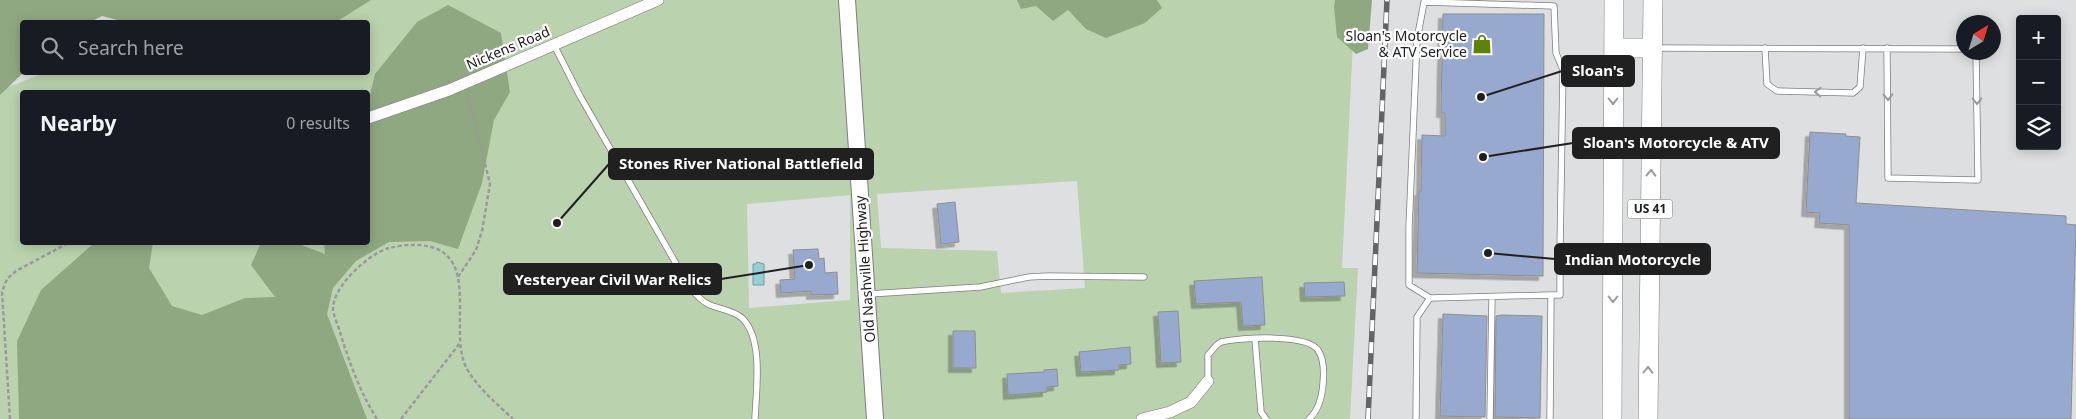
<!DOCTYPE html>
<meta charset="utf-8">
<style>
body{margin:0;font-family:"Noto Sans",sans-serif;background:#20242c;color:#f1f3f6}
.controls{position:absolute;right:15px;top:15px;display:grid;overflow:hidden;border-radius:5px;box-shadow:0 2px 12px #0003}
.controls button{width:45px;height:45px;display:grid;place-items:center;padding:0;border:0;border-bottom:1px solid #363941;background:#171b24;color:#f1f3f6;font:25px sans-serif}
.compass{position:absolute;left:1956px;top:15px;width:45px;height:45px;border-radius:50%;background:#171b24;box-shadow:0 2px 12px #0003;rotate:38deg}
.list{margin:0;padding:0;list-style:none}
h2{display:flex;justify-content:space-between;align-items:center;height:65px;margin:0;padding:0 20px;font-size:21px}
h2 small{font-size:16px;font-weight:400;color:#9ea1a6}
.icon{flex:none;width:28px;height:28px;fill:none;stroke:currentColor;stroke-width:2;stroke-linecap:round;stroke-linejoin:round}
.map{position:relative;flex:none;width:2076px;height:419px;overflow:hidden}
.search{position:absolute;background:#171b24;box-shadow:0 2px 12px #0003;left:20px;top:20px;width:350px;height:55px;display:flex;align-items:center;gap:12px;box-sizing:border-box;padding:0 18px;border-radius:5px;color:#9ea1a6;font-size:19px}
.panel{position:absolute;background:#171b24;box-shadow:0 2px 12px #0003;left:20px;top:90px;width:350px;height:155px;border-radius:5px}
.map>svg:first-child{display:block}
.green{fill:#bad2ae;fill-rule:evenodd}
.forest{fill:#8fa882}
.water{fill:#96d0d4;stroke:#739b9e}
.building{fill:#98a9d0;stroke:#8e8e8f;filter:url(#shadow)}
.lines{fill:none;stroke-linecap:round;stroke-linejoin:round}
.lane-casing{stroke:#7d7e7f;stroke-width:7}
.street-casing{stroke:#7d7e7f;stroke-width:12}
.secondary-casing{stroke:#7d7e7f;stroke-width:18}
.primary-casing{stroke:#7d7e7f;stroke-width:20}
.path{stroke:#9a9a9b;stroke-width:2.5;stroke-dasharray:4 2.5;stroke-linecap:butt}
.lane{stroke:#fff;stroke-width:5.5}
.street{stroke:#fff;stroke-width:11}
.secondary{stroke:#fff;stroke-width:16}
.primary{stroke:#fff;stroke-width:19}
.rail-casing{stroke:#646465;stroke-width:5.5}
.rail{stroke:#fff;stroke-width:4;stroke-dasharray:11;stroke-linecap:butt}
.oneway{stroke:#9b9b9b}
.labels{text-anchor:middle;stroke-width:4.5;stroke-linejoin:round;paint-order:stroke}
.shield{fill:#fff;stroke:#636364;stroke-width:1}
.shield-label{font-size:12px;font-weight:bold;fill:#202021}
.poi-label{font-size:14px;fill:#202021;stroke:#fff;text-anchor:end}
.street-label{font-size:14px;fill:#202021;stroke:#fff}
.leader{fill:none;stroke:#202021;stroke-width:2}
.callout-dot{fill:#202021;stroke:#fff;stroke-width:2}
.callout{fill:#202021;stroke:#202021;stroke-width:2}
.callout-label{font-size:15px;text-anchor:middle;font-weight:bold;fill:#fff}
</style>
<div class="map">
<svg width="2076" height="419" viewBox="0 0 2076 419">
<defs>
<filter id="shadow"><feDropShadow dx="-4.5" dy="4.5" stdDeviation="0" flood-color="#0004"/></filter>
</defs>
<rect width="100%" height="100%" fill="#dedfe0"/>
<!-- green -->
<path class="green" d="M 231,0 L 1355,0 L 1342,268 L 1358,268 L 1350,419 L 0,419 L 0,90 L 45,73 L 368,72 L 368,22 L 173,22 ZM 22,92 L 368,92 L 368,242 L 22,242 ZM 1077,181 L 1085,288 L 1001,293 L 997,251 L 881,248 L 877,194 ZM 850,195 L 850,300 L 749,308 L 747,204 Z"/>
<!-- forest -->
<path class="forest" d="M 0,0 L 371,0 L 336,22 L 125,22 L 102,16 L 90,22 L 22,22 L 23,73 L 0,95 Z
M 1017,0 L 1157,0 L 1162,8 L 1145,23 L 1106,38 L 1086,29 L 1068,10 L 1053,21 L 1036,6 L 1021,9 Z
M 1335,0 L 1372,0 L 1368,49 L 1356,54 L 1337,37 L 1334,7 Z
M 448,5 L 501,33 L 510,92 L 494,120 L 482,183 L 458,249 L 430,241 L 389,242 L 356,261 L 333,288 L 327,314 L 367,419 L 19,419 L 17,341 L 41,290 L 94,243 L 153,243 L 149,268 L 172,306 L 202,315 L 245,298 L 275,297 L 251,265 L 261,243 L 296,243 L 325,254 L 324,243 L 368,242 L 368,103 L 375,74 L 417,22 Z"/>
<!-- water -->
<path class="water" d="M 757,262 L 764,264 L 764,285 L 753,285 L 753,264 L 756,264 Z"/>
<!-- building -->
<path class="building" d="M 1443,14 L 1544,14 L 1543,276 L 1417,273 L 1419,191 L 1421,191 L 1422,135 L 1445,136 L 1445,113 L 1441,113 Z
M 1810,132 L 1846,134 L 1845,136 L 1860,137 L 1856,203 L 2066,216 L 2066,224 L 2076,225 L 2071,419 L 1849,419 L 1849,225 L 1819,223 L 1820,213 L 1806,212 Z
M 955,202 L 959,242 L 941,244 L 937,204 Z
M 818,249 L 819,259 L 824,258 L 825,273 L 837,272 L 838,294 L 811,295 L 811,291 L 781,293 L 780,280 L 795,279 L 793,250 Z
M 1262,277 L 1265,325 L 1243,326 L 1241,302 L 1196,304 L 1194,281 Z
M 1344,282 L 1345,296 L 1305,297 L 1304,283 Z
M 1178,311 L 1181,362 L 1161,363 L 1158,312 Z
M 1443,314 L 1487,316 L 1485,417 L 1440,416 Z
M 1502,315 L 1542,316 L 1540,418 L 1495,417 L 1496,316 Z
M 953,331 L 975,331 L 976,368 L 953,368 Z
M 1130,347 L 1131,364 L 1119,365 L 1119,370 L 1081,372 L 1079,352 Z
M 1057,369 L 1058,386 L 1047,387 L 1047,392 L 1008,395 L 1007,374 L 1044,372 L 1044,370 Z"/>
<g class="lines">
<defs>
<path id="lane" d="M 554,45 L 580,96 L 686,281 C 692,290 699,300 710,305 C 720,309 734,311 742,318 C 764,339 756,391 755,419
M 1656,48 L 1964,49
M 1765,48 L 1767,84 L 1777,91 L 1853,93 L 1860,87 L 1863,48
M 1887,48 L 1888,178 L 1978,180 L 1976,52
M 1560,250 L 1563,70 L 1611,71
M 869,294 L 980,287 L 1029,277 L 1048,276 L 1144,277
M 1430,298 L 1409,285 L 1409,227 L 1417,40 L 1424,2 L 1554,6 L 1556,53 L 1563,70
M 1255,339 L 1261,412 L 1266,419
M 1208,381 L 1208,355 C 1212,351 1216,344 1221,342 C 1240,337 1307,334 1318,350 C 1324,359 1324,374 1323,384 C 1322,397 1319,410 1309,419
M 1416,419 L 1417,317 L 1430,298 L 1551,295
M 1490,419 L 1492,297
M 1550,419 L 1551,295 L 1560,295 L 1560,250 L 1611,250"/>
<path id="street" d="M 368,118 L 449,90 L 658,0
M 1142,419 L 1170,412 L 1191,402 L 1208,381"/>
<path id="secondary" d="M 847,0 L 875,419"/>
<path id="primary" d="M 1614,48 L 1652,48
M 1612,419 L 1614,0
M 1648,419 L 1653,0"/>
</defs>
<!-- lane casing -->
<use href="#lane" class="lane-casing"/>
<!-- street casing -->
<use href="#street" class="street-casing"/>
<!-- secondary casing -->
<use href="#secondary" class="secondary-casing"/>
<!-- primary casing -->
<use href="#primary" class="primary-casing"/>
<!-- path -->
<path class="path" d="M 458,277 L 476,250 L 482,231 L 490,184 L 468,96
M 10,419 L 2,292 L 7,279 L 16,271 L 70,242
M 377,419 C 360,392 349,362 340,332 C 338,325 334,317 333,310 C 332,287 368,254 389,248 C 404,244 428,243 441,251 C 475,271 449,337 467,369 C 477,387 498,405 513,419
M 401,419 L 460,343"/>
<!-- lane -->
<use href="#lane" class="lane"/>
<!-- street -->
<use href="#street" class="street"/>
<!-- secondary -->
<use href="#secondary" class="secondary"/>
<!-- primary -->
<use href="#primary" class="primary"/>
<defs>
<path id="rail" d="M 1368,419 L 1387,0"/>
</defs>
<!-- rail casing -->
<use href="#rail" class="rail-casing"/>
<!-- rail -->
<use href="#rail" class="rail"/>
</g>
<!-- one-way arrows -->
<defs><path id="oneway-chevron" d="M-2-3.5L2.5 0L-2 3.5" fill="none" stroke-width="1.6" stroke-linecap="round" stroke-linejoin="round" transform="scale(1.25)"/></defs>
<g class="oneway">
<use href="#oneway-chevron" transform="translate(1818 92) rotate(-178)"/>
<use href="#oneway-chevron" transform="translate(1888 97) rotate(89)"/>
<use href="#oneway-chevron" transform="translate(1613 101) rotate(90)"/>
<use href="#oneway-chevron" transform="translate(1977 101) rotate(89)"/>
<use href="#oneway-chevron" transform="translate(1651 173) rotate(-89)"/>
<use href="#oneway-chevron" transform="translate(1613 299) rotate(90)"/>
<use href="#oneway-chevron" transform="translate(1648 370) rotate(-89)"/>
</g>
<!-- icons -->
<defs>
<symbol id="shop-bare" viewBox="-9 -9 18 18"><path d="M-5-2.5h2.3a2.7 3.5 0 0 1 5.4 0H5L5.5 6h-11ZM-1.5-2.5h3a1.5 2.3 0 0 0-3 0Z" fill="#5c8306" stroke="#fff" stroke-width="2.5" paint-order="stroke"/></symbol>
</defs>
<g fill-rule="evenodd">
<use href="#shop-bare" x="1468" y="30" width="28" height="28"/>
</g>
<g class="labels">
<!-- shield labels -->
<rect class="shield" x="1627.5" y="199.5" width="45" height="19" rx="4"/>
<g class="shield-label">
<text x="1650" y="213">US 41</text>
</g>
<!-- poi labels -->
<g class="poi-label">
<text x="1467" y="41">Sloan's Motorcycle<tspan x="1467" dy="16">&amp; ATV Service</tspan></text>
</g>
<!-- street labels -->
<g class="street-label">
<text transform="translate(508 48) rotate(-23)" y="5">Nickens Road</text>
<text transform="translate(865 269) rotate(-94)" y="5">Old Nashville Highway</text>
</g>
</g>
<!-- callouts -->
<path class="leader" d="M1481 97L1562 71M1483 157L1573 143M557 223L609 164M1488 253L1555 259M809 265L721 279"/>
<g class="callout-dot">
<circle cx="1481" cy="97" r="5"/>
<circle cx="1483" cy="157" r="5"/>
<circle cx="557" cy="223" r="5"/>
<circle cx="1488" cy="253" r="5"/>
<circle cx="809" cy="265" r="5"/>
</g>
<g class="callout">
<rect x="1562" y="56" width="72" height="30" rx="5"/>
<rect x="1573" y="128" width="206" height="30" rx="5"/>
<rect x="609" y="149" width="264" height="30" rx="5"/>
<rect x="1555" y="244" width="155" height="30" rx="5"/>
<rect x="504" y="264" width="217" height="30" rx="5"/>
</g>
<g class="callout-label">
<text x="1598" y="76">Sloan's</text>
<text x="1676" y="148">Sloan's Motorcycle &amp; ATV</text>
<text x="741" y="169">Stones River National Battlefield</text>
<text x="1633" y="265">Indian Motorcycle</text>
<text x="613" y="285">Yesteryear Civil War Relics</text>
</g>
</svg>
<div class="controls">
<button>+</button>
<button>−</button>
<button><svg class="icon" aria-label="layers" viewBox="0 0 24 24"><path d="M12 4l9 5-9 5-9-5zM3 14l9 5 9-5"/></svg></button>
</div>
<svg class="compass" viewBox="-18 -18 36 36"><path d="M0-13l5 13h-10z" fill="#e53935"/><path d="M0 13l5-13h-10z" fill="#9ea1a6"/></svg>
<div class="search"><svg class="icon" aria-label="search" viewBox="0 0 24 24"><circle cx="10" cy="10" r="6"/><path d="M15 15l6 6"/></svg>Search here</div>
<section class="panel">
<h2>Nearby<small>0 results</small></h2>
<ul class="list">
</ul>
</section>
</div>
